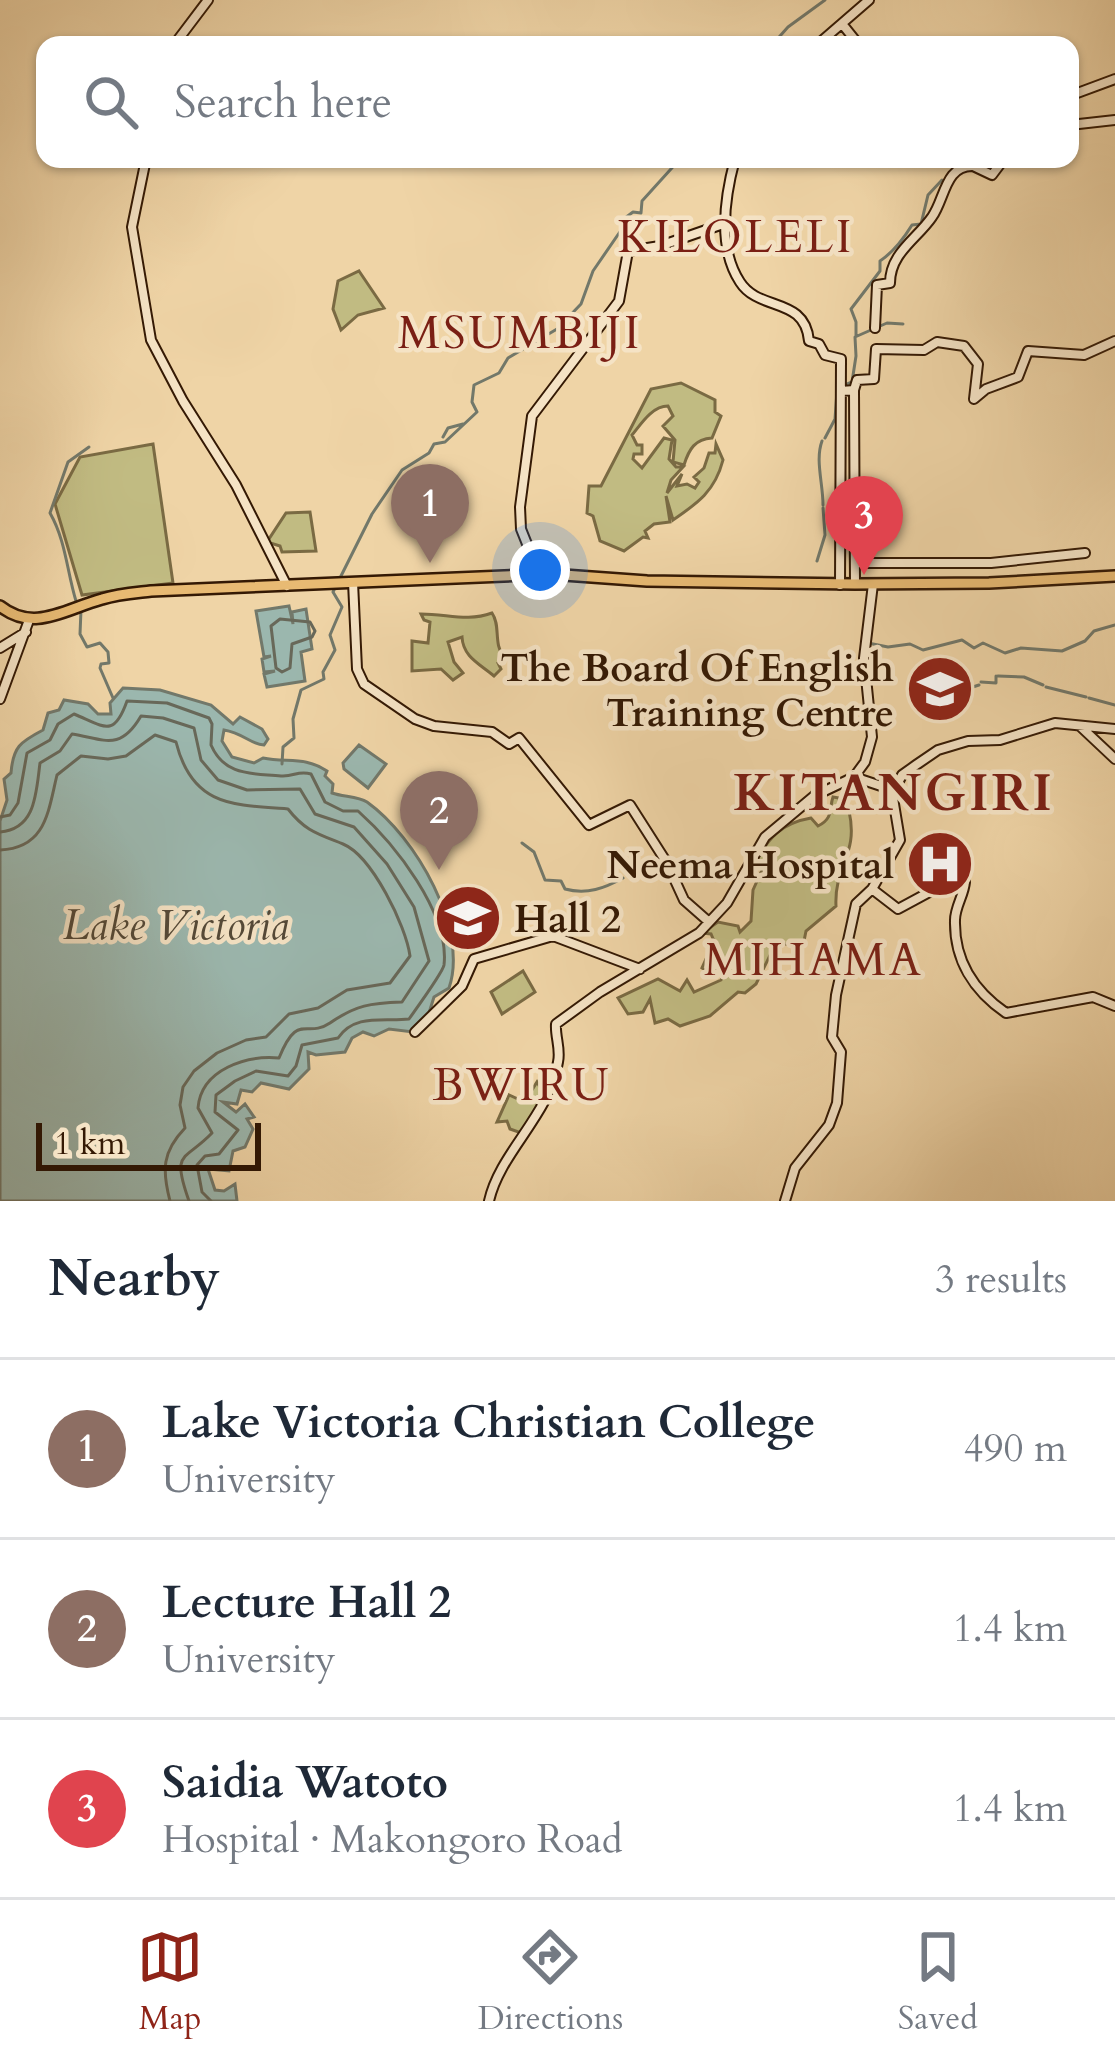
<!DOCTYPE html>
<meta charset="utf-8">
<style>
body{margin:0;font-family:Cardo,serif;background:#f2f2f3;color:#1f2937}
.scale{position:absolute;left:36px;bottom:30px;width:225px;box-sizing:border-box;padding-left:12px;border:6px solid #341904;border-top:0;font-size:33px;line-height:42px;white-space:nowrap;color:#341904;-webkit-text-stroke:9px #f5e3c5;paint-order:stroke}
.you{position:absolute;left:540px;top:570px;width:42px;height:42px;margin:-30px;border:9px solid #fff;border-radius:50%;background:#1a73e8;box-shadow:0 0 0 18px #1a73e833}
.badge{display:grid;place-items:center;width:78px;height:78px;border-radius:50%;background:#8f2418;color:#fff;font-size:39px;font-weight:700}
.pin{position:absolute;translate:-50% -99px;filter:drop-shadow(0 3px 6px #0008)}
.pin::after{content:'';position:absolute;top:63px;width:42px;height:36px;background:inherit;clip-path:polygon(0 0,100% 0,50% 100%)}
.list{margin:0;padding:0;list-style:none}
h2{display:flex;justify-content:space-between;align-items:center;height:156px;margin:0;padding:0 48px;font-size:51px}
h2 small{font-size:39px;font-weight:400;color:#747a83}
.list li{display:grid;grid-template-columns:78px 1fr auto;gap:36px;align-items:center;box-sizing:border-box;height:180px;padding:0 48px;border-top:3px solid #e0e1e3}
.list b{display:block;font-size:45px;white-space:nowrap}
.list p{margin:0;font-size:39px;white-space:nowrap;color:#747a83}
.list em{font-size:39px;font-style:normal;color:#747a83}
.icon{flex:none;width:66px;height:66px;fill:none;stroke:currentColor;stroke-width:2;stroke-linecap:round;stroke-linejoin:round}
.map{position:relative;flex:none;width:1115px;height:1201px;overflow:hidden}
.search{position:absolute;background:#fff;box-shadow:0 3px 9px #0004;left:36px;right:36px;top:36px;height:132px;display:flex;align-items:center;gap:30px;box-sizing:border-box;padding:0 42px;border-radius:24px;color:#747a83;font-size:45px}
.sheet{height:696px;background:#fff}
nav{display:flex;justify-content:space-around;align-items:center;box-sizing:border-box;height:168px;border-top:3px solid #e0e1e3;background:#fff;font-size:33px;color:#747a83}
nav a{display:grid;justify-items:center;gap:6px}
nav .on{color:#8f2418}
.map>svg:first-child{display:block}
.green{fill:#c1bb82;stroke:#7a6a43;stroke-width:3}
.water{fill:#9bb7ae;stroke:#72786a;stroke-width:3}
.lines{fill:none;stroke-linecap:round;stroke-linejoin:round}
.shore{stroke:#686859;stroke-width:3}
.stream{stroke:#72786a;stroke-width:3}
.secondary-casing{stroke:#341904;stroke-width:12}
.primary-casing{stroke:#341904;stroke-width:14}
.secondary{stroke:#f5e3c5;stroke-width:8}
.primary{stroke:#e8ba73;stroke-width:9}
.labels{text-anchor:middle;stroke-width:9;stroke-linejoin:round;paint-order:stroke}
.poi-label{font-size:39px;font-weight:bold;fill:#341904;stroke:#f5e3c5;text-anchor:end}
.water-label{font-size:42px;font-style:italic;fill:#534837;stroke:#f5e3c5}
.quarter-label{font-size:45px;letter-spacing:3px;fill:#7a1f14;stroke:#f5e3c5}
.district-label{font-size:51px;font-weight:bold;letter-spacing:3px;fill:#7a1f14;stroke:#f5e3c5}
</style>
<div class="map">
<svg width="1115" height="1201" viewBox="0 0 1115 1201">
<rect width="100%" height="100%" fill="#efd4a6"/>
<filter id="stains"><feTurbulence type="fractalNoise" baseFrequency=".00167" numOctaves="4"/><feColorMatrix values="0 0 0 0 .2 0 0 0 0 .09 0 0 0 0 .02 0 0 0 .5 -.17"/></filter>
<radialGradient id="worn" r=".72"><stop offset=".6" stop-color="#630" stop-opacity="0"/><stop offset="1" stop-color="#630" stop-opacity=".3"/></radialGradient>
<!-- green -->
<path class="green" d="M 359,271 L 384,308 L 358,315 L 341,330 L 333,309 L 338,281 Z
M 681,383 L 715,400 L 715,412 L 721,416 L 712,438 C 695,439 689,449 684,465 L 673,462 L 675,440 L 663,426 L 673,416 L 668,406 C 652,406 641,424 632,435 L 637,445 L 642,445 L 642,454 L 634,454 L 633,459 L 642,468 L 664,438 L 672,440 L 669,459 L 676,467 L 683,467 L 671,480 L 667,493 L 682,474 L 677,486 L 687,484 L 695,488 L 699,482 L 694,477 L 704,468 L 709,453 L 715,453 L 716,444 L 723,460 C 715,491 698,503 673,520 L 666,496 L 670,522 L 654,524 L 645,531 L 648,538 L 643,537 L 624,551 L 600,541 L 593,516 L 587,513 L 589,486 L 601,486 L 651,389 Z
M 153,444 L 173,583 L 82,595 L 55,504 L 80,457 Z
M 310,512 L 316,551 L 282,552 L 280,546 L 267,542 L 286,513 Z
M 492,613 C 501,626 493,643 504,658 L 498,663 L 501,669 L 494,676 C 480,664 463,657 462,637 L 448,642 L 454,662 L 463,673 L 453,680 L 441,669 L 412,671 L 412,641 L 428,643 L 430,622 L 424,620 L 421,614 C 448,614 467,622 492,613 Z
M 833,797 L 839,798 L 840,809 L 849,811 C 859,855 834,865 836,906 L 806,931 L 803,946 L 776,943 L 756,984 L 745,993 L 738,992 L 710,1016 L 680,1026 L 668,1019 L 655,1023 L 650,999 L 643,1012 L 628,1014 L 618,998 L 658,979 L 680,991 L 687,980 L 694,992 L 721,980 L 726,965 L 721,964 L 713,975 L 702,968 L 714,941 L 711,934 L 702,933 L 718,922 L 738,926 L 740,932 L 751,921 L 753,890 L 762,870 L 755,862 C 769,837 782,823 811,818 L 818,826 C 834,818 829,808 833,797 Z
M 523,971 L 535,992 L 502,1014 L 491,992 Z
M 537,1082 L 544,1094 L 524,1134 L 510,1129 L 507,1121 L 497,1122 L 509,1095 L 518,1099 L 522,1095 L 527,1098 Z"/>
<!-- water -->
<path class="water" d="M 289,606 L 293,624 L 292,612 L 306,609 L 312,649 L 301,652 L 305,681 L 267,687 L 264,674 L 275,671 L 264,672 L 262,659 L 271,656 L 264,657 L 256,611 Z
M 123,688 L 160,690 L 211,705 L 233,724 L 240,717 L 262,729 L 268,739 L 264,745 C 250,744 243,733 224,730 L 222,741 L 232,757 L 254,763 L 263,758 C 287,763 305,756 327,771 L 325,776 L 333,784 L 332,793 C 343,797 358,796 367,802 C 416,837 469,930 449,988 L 434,997 L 428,1016 L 413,1032 L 389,1029 L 374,1036 L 363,1032 L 352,1038 L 345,1052 L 316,1055 L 308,1052 L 309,1069 L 289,1089 L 261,1083 L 252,1092 L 241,1090 L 237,1104 L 223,1102 L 236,1112 L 245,1104 L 254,1117 L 247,1119 L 253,1129 L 245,1147 L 233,1151 L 229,1171 L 208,1169 L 215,1190 L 224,1191 L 235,1184 L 237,1201 L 0,1201 L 0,821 L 7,800 L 4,779 L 11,773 C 13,747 20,742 43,730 L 48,713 L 59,710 L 64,700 L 88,704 L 98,714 L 111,714 L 110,703 Z
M 359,745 L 386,764 L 368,788 L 344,769 L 343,763 Z"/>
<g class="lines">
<!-- shore -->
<path class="shore" d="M 280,619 L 310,622 L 315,631 L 312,637 L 292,644 L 290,668 L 282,672 L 276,668 L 271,626 Z
M 0,817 L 10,815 L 18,803 L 27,753 L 50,740 L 58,724 L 74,714 C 105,727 114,738 127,701 L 167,703 L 209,718 L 212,724 L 211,745 C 225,777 253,773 281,776 C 294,777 298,770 311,774 L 325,802 L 343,811 L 358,811 C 394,843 450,913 444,965 C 443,972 416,1009 409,1019 C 384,1022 355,1013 338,1038 L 302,1045 L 296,1066 L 288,1076 L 256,1071 L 235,1081 L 216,1095 L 215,1112 L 238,1130 L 219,1154 L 205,1156 L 197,1165 L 202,1192 L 211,1201
M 0,832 C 36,829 36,793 40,763 L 60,751 L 72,734 C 104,739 120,752 141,716 L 163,718 L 194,728 L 201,760 L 218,780 L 247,790 L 300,789 L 315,814 L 354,827 L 387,864 L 414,907 L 429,961 L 402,1002 C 371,1003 356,1005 330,1023 C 306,1039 298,1011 279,1058 C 247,1055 201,1069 198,1108 L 212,1133 C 184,1162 171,1150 189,1201
M 0,850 C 46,848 48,812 57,775 L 81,756 L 108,759 L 126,756 L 155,735 L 176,742 C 192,806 232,805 288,809 C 305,831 318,834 343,844 C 372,856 406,926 410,956 L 390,983 L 347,990 L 318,1008 L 289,1014 L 266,1037 L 246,1040 L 217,1053 L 194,1071 L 183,1087 L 180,1105 L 185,1128 C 162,1152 162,1170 170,1201"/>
<!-- stream -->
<path class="stream" d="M 772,45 L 788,27 L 825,0
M 856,336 L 856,322 L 851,309 L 880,271 L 880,261 C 892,253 904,238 912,225 L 921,224 L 928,195 L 942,180
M 845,385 L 852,382 L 856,356 L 855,337 L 887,323 L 903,324
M 443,437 L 448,428 L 463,424
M 825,438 L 835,419 L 837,391
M 822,441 C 815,460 823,483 823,505
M 817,561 L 825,535 L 823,508
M 76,601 C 67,572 66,541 50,513 L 68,462 L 89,447
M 81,610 L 80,634 L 87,647 L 100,643 L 108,652 L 109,663 L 101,664 L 100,668 L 113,698
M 868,643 L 888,647 L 910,644 L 923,650 L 962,640 L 974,648 L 983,643 L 1005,653 L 1021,648 L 1062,651 L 1085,641 L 1094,631 L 1115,625
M 998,676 L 1024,677 L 1043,685
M 981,682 L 996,683 L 996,676
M 1046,687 L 1086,697
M 951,694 L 979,685
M 1089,698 L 1115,705
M 282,764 L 283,747 L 294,738 L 293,719 L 301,690 L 324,679 L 323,672 L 335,650 L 330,635 L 342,607 L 333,592 L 372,514 L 402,470 L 429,453 L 434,444 L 445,442 L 477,412 L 472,402 L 474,385 L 499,373 L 508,358 L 557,329 L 581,304 L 593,271 L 626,223 L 625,218 L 633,212 L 641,213 L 642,201 L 680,159
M 522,843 L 534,852 L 545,880 L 561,881 L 565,889 C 587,895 605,888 623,878"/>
<defs>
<path id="secondary" d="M 843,25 L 859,45
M 174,45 L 208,0
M 817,45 L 869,0
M 1070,104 L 1072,95 L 1115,79
M 1070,125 L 1115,120
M 146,159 L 132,227 L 151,340 L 183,401 L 236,485 L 287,586
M 735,159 C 725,196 717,247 740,282 C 759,312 805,296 809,341 L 819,344 L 825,355 L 841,359 L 840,585
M 875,328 L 877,285 L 890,283 C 890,253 917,239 932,217 C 945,199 945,165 973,166 L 992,175 L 1004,159
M 854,390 L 855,584
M 841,391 L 854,390 L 857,380 L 874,379 L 876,349 L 924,350 L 937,342 L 964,346 L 978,364 L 974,399 L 986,389 L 1018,377 L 1028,351 L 1084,355 L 1115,341
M 855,563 L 991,563 L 1085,553
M 533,578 L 531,554 L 521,529 L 520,507 L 532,416 L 619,301 L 628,251 L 660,246 L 726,223
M 353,582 L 357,669 L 364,684 L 415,719 L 434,726 L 492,732 L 509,744 L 519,738 L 589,825 L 630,805 L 667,863 L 684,900 L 709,922
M 0,648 L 26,632
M 0,699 L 29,620
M 1081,727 L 1115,759
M 854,777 L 893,790
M 894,791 L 902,775 L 916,765 L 938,750 L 968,741 L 1000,740 L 1055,723 L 1115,729
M 872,889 L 898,909 L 948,882 L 965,882 C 964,895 955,907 955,920 C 954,960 974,991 1006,1013 L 1093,997 L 1115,1006
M 415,1032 L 462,986 L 474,959 L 553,936 L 640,969
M 489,1201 C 500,1152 550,1115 558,1062 C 561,1049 555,1037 556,1024 L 600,992 L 699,933 L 727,903 L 765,837 L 814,796 L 854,777 L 865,762 L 872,737 L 864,658 L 873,584
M 785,1201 L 795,1168 L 829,1125 L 837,1103 L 841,1052 L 832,1037 L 836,995 L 856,904 L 872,889 L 900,840 L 892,792"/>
<path id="primary" d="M 0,606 C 34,633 65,609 102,599 C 118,594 134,593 151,591 L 550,574 L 647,581 L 855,584 L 989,583 L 1115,576"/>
</defs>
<!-- secondary casing -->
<use href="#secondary" class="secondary-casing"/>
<!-- primary casing -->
<use href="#primary" class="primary-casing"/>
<!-- secondary -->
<use href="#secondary" class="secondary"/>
<!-- primary -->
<use href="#primary" class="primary"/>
</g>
<!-- icons -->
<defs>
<symbol id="university-disc" viewBox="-11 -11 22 22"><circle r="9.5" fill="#8f2418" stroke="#f5e3c5"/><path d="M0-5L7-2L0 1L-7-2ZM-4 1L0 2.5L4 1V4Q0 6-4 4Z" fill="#fff"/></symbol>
<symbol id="hospital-disc" viewBox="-11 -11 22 22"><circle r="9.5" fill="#8f2418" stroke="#f5e3c5"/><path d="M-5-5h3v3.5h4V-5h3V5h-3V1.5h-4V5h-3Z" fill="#fff"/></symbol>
</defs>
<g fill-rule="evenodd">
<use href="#university-disc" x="902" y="651" width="76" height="76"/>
<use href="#hospital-disc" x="902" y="826" width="76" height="76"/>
<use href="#university-disc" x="430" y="880" width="76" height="76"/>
</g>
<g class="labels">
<!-- poi labels -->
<g class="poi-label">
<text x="894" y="681">The Board Of English<tspan x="894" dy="45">Training Centre</tspan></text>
<text x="894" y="878">Neema Hospital</text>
<text x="514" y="932" text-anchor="start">Hall 2</text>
</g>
<!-- water labels -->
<g class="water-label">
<text x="176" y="939">Lake Victoria</text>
</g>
<!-- quarter labels -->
<g class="quarter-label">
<text x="736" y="252">KILOLELI</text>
<text x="520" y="348">MSUMBIJI</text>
<text x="814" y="975">MIHAMA</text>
<text x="522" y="1100">BWIRU</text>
</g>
<!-- district labels -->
<g class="district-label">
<text x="894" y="810">KITANGIRI</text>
</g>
</g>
<rect width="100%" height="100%" filter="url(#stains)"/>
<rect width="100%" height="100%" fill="url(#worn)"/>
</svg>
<div class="scale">1 km</div>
<div class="you"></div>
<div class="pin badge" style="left:430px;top:563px;background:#8d6e63">1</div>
<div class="pin badge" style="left:439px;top:870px;background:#8d6e63">2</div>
<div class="pin badge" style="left:864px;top:575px;background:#e0444e">3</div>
<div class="search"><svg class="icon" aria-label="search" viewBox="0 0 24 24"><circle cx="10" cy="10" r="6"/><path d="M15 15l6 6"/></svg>Search here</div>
</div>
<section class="sheet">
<h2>Nearby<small>3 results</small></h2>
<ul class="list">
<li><span class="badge" style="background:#8d6e63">1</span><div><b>Lake Victoria Christian College</b><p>University</p></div><em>490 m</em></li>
<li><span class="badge" style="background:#8d6e63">2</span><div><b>Lecture Hall 2</b><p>University</p></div><em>1.4 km</em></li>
<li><span class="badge" style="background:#e0444e">3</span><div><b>Saidia Watoto</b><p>Hospital · Makongoro Road</p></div><em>1.4 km</em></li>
</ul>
</section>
<nav>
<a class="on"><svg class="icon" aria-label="map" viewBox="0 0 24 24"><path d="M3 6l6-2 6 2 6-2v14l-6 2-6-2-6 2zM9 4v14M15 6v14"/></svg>Map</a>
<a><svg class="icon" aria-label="directions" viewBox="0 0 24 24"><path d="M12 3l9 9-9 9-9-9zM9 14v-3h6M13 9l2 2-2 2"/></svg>Directions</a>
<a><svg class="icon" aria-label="saved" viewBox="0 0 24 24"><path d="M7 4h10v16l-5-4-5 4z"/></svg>Saved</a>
</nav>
